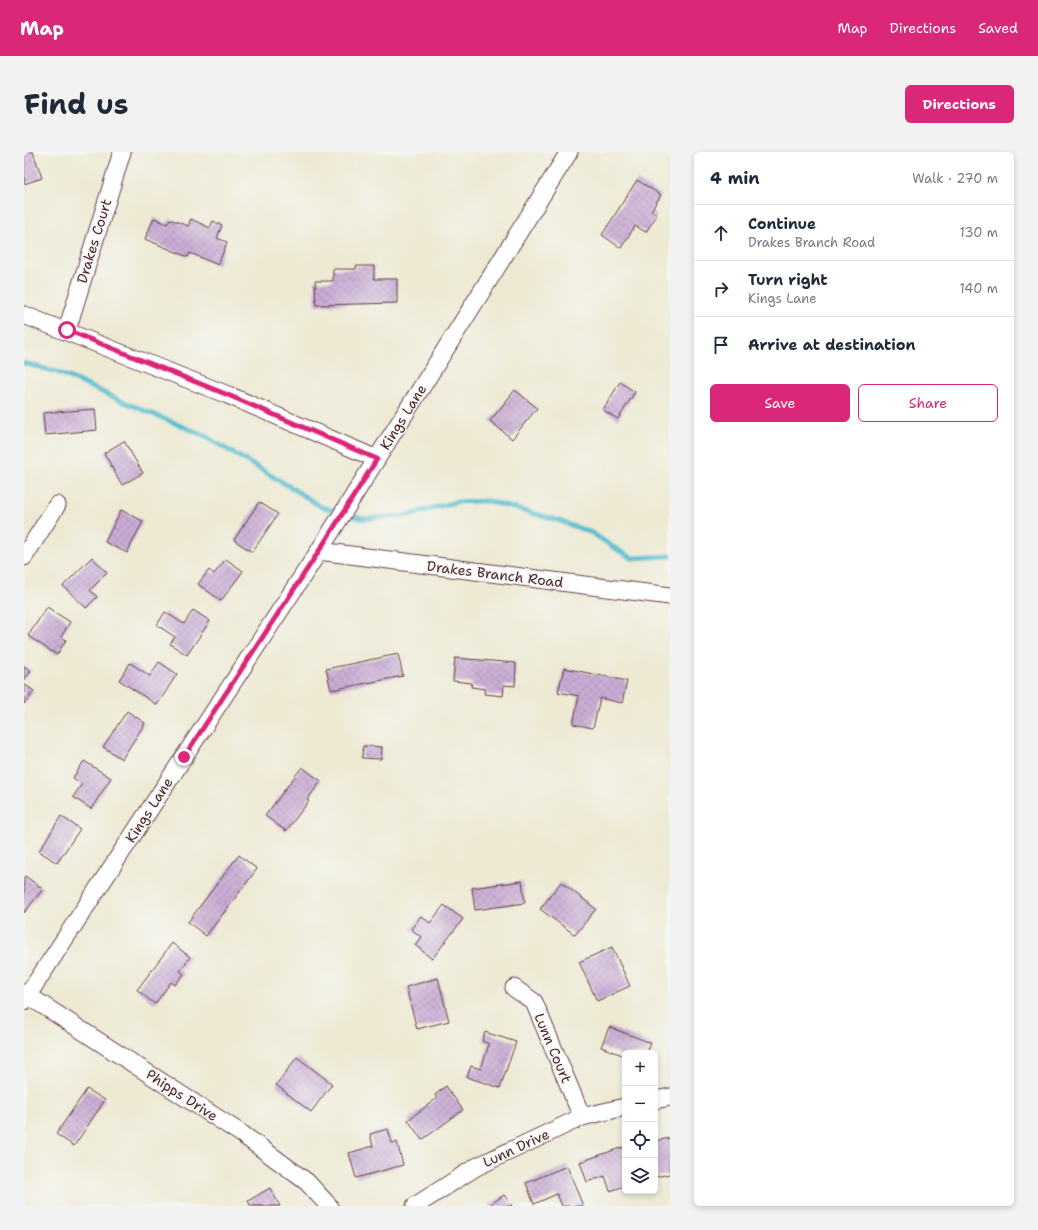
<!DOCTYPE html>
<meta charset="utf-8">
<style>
body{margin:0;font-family:"Shantell Sans",sans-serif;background:#f2f2f3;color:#1f2937}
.controls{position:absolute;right:12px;bottom:12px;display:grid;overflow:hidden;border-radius:6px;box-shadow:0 2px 6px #0003}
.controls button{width:36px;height:36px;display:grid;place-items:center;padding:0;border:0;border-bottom:1px solid #e0e1e3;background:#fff;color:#1f2937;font:20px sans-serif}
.stop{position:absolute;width:12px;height:12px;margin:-9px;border:3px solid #db2777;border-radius:50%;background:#fff}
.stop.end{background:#db2777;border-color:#fff;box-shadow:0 1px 4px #0008}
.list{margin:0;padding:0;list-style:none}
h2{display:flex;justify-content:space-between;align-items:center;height:52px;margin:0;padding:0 16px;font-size:17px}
h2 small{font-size:13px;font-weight:400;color:#747a83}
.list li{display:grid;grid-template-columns:26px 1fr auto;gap:12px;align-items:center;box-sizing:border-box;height:56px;padding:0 16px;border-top:1px solid #e0e1e3}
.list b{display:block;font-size:15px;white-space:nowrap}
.list p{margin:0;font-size:13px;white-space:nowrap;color:#747a83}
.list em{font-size:13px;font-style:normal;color:#747a83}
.actions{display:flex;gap:8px;padding:12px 16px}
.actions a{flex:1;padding:9px 0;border:1px solid #db2777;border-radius:6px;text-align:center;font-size:14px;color:#db2777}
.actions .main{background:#db2777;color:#fff}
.icon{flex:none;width:22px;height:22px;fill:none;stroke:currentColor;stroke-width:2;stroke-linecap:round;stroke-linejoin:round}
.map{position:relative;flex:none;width:646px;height:1054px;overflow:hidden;border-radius:6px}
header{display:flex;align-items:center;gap:24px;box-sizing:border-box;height:56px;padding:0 20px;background:#db2777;color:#fff}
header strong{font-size:19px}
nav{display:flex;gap:22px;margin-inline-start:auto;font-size:14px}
.intro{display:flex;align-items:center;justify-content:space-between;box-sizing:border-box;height:96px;padding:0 24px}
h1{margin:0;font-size:28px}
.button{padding:10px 18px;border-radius:6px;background:#db2777;color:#fff;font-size:14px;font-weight:700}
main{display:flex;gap:24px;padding:0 24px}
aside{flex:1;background:#fff;border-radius:6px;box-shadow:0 2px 6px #0003}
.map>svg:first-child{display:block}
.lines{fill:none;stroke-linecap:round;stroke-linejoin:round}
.stream{stroke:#50bbcc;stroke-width:5}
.building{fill:url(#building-cross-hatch)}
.minor-casing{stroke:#623d44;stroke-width:19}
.minor{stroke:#fff;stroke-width:17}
.route{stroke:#db2777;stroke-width:5}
.labels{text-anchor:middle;stroke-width:3;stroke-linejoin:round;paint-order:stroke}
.street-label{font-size:14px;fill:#4a1f2b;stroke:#f6f6f2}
</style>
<header>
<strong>Map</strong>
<nav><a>Map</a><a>Directions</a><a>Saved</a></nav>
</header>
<div class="intro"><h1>Find us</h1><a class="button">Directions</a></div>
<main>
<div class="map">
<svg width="646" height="1054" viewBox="0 0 646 1054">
<defs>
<pattern id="building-cross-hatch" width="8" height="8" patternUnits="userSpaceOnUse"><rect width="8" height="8" fill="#c9add5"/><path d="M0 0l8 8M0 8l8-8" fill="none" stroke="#ae94b7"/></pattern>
</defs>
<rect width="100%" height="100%" fill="#f6f6f2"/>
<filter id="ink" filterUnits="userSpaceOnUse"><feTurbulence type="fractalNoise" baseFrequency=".025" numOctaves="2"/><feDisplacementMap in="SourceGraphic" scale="8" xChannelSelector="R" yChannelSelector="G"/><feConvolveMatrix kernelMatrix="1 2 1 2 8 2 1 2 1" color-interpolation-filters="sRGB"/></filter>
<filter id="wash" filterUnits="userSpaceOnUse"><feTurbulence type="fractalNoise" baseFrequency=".012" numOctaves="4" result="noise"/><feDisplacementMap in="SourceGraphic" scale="16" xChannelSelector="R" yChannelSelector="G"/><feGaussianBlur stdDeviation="0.9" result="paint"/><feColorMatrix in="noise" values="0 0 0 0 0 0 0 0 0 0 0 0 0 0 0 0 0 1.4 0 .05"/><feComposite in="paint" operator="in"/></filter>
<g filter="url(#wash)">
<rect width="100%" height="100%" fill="#ede9d3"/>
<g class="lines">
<!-- stream -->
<path class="stream" d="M 0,211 L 36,221 L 100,250 L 177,282 L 268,336 L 297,355 L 340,367 L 385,363 L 431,350 L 464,349 L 533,368 L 568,381 L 589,395 L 608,406 L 646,404"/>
</g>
<g id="blocks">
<!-- building -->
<path class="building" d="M 0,0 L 9,0 L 18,26 L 0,32 Z
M 613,28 L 637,43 L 627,59 L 633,63 L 622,80 L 611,74 L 597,96 L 578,83 Z
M 130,66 L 143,72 L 146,67 L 164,74 L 167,67 L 186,76 L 189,69 L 198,73 L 193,86 L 203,90 L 194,113 L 166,101 L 164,105 L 121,87 Z
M 332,114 L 350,114 L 350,127 L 373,127 L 373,151 L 292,153 L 291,129 L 309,129 L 309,117 L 332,117 Z
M 596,230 L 611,240 L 594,267 L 579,258 Z
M 491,238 L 513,256 L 488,287 L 466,269 Z
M 71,257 L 73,278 L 21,283 L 19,261 Z
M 100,289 L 119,321 L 98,333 L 80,301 Z
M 235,350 L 254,362 L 228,400 L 210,388 Z
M 97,358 L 119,369 L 103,401 L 81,390 Z
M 68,405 L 83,421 L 66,438 L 73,445 L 62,456 L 39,434 Z
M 202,407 L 219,419 L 197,449 L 174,432 L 185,418 L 190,422 Z
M 23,455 L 46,470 L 37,485 L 42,488 L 33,503 L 4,484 Z
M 169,458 L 186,469 L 163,503 L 146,492 L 151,485 L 133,473 L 141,460 L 160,472 Z
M 374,502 L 379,524 L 307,538 L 302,517 Z
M 431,506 L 492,511 L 491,534 L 480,533 L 479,544 L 460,542 L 461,537 L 447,535 L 448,531 L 429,529 Z
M 135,510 L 153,522 L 133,553 L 95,528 L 106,511 L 126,524 Z
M 0,514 L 7,519 L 0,528 Z
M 540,516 L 603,529 L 598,551 L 576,546 L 569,576 L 549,572 L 555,544 L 534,540 Z
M 0,532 L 10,539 L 0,552 Z
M 103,559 L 121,571 L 98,607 L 79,595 Z
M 339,594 L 358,595 L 357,607 L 338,606 Z
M 60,609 L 87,626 L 67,657 L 49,645 L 58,632 L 49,626 Z
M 278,615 L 297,629 L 283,648 L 285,649 L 262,679 L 241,664 Z
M 37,664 L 56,677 L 33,711 L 15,699 Z
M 215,703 L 233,717 L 182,784 L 164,770 Z
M 1,724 L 19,737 L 0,761 L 0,725 Z
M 498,729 L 501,751 L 451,758 L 448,736 Z
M 537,730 L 572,757 L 551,783 L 516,757 Z
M 420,753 L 439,767 L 408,807 L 391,793 L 397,785 L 387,777 L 397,764 L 406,771 Z
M 148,791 L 166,805 L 156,819 L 160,822 L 151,833 L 147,830 L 131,852 L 113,838 Z
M 588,795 L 606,834 L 573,849 L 555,810 Z
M 414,826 L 425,869 L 393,877 L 382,835 Z
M 585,875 L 627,891 L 623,901 L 601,901 L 601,904 L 577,895 Z
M 461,880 L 492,890 L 476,936 L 443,925 L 447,914 L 457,917 L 465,892 L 458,889 Z
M 273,905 L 308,932 L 287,960 L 252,933 Z
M 422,934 L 439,958 L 398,988 L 384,968 L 413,946 L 411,943 Z
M 63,937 L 81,948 L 50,994 L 32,982 Z
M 364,977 L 368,991 L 373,990 L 379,1013 L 332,1026 L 325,1001 L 349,994 L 346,982 Z
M 646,986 L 646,1022 L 631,1025 L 631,989 Z
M 599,995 L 601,1001 L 601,1034 L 586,1039 L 581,1024 L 563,1030 L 556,1010 Z
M 543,1014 L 559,1054 L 538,1054 L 533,1042 L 510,1052 L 502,1031 Z
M 246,1036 L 256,1054 L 227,1054 L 224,1049 Z
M 480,1043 L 488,1054 L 464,1054 Z"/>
</g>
</g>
<g filter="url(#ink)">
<use href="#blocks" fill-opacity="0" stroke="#623d44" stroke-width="1"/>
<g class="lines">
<defs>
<path id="minor" d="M 0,163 L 204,243 L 353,307
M 43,178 L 98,0
M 295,399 L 646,444
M 0,405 L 33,353
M 490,836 L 510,850 L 558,965
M 0,841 L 218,982 L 283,1030 L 305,1054
M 0,849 L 295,399 L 545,0
M 631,948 L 646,945
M 391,1054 L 452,1015 L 558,965 L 601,955"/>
</defs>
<!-- minor casing -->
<use href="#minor" class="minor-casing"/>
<!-- minor -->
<use href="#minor" class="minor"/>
</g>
</g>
<g class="lines" filter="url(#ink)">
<!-- route -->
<path class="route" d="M 43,178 L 204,243 L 353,307 L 295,399 L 160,605"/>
</g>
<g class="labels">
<!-- street labels -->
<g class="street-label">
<text transform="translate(70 89) rotate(-73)" y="5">Drakes Court</text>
<text transform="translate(379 265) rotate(-58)" y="5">Kings Lane</text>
<text transform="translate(471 422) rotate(7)" y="5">Drakes Branch Road</text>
<text transform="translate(125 658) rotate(-57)" y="5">Kings Lane</text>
<text transform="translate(529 896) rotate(67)" y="5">Lunn Court</text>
<text transform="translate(158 943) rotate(33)" y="5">Phipps Drive</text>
<text transform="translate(492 996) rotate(-25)" y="5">Lunn Drive</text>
</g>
</g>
</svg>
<div class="controls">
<button>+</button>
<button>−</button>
<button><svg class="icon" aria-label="locate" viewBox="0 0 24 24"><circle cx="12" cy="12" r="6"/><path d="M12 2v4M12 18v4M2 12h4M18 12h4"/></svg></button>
<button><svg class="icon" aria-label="layers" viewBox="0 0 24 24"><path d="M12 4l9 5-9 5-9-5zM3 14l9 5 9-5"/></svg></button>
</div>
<div class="stop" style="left:43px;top:178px"></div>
<div class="stop end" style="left:160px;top:605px"></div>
</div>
<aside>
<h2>4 min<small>Walk · 270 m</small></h2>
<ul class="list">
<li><svg class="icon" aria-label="ahead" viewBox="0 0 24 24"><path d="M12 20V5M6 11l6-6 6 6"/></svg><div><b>Continue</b><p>Drakes Branch Road</p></div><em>130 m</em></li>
<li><svg class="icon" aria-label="right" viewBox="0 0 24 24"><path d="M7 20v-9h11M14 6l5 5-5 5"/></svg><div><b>Turn right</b><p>Kings Lane</p></div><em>140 m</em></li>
<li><svg class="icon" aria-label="arrive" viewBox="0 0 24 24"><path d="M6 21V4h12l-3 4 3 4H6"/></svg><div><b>Arrive at destination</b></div></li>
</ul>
<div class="actions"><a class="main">Save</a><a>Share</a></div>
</aside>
</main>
